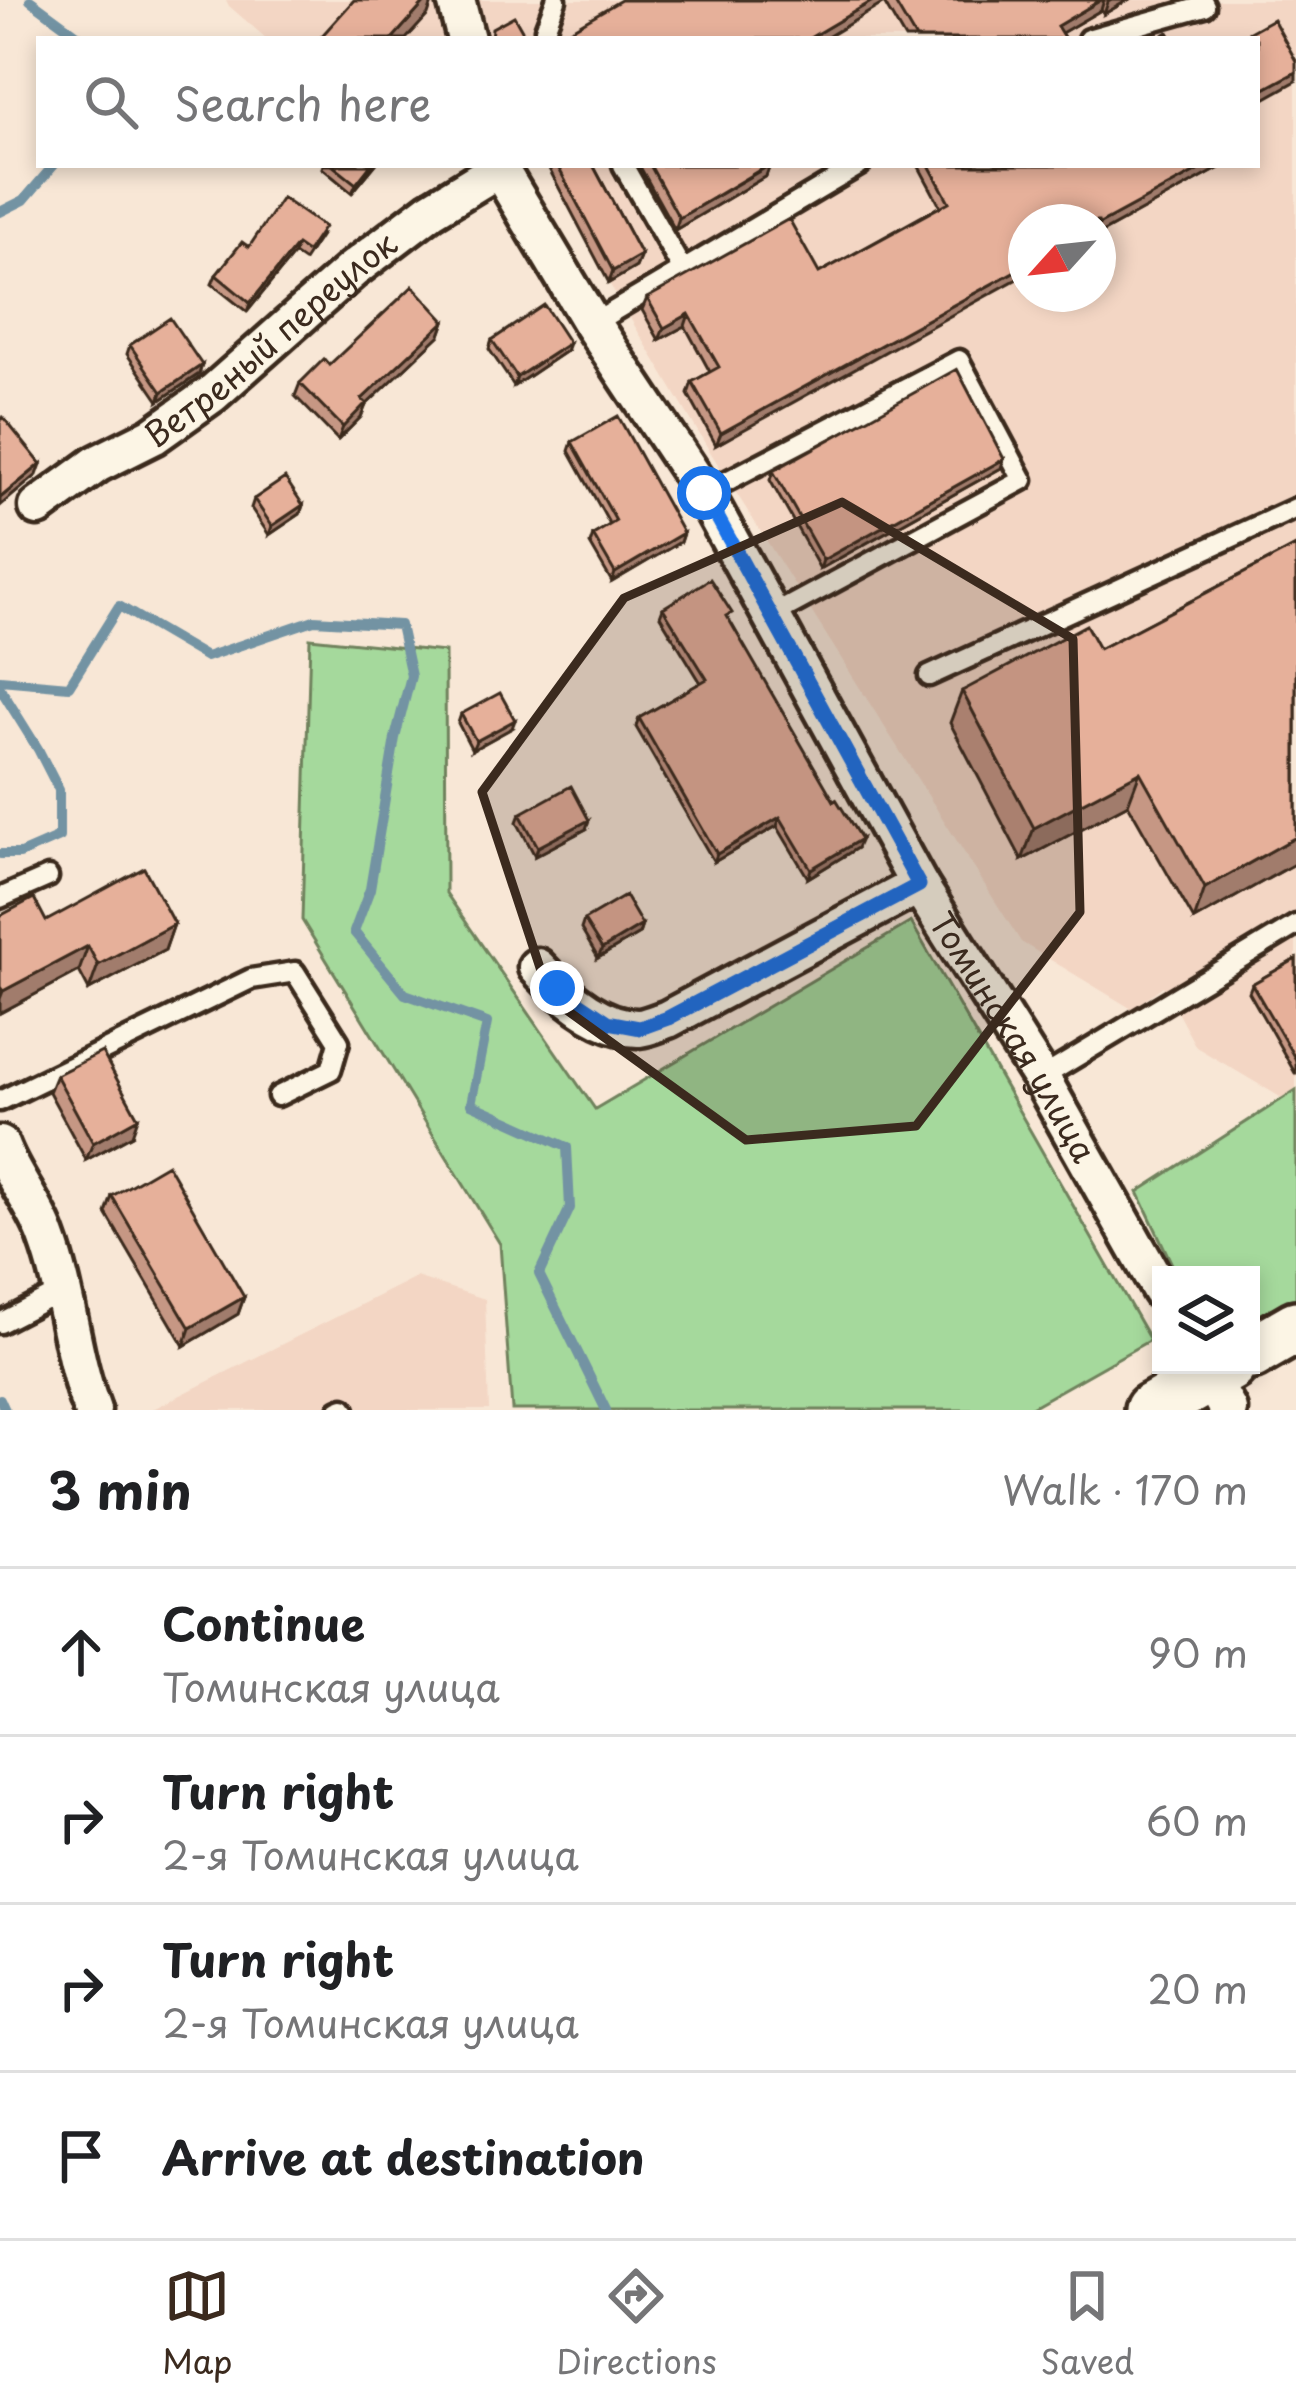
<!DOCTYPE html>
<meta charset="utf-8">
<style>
body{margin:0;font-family:"Playpen Sans",sans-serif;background:#f6f6f6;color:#202124}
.controls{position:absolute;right:36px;bottom:36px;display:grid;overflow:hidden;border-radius:0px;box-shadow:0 6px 18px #0003}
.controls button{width:108px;height:108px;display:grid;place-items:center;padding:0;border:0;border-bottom:3px solid #e0e0e0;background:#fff;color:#202124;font:60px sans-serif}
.compass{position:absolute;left:1008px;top:204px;width:108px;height:108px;border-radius:50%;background:#fff;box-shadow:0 6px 18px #0003;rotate:243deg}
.stop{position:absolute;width:36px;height:36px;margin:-27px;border:9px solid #1a73e8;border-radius:50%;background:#fff}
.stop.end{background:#1a73e8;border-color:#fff;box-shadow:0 3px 12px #0008}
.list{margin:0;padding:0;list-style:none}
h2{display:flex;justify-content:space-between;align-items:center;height:156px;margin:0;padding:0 48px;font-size:51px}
h2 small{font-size:39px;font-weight:400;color:#757577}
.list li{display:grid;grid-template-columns:78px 1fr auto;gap:36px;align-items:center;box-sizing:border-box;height:168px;padding:0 48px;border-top:3px solid #e0e0e0}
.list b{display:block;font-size:45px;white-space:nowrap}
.list p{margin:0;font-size:39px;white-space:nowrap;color:#757577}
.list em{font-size:39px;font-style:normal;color:#757577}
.icon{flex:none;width:66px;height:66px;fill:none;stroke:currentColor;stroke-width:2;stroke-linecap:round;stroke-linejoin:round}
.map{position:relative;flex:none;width:1296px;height:1410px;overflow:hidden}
.search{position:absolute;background:#fff;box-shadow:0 6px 18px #0003;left:36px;right:36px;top:36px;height:132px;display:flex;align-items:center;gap:30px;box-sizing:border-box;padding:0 42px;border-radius:0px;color:#757577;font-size:45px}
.sheet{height:828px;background:#fff}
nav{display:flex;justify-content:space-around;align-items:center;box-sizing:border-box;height:168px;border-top:3px solid #e0e0e0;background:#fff;font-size:33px;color:#757577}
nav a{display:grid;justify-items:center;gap:6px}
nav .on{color:#3b2a1e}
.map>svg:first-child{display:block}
.built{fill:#f3d6c4;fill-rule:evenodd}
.green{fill:#a5d99c;stroke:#70825d;stroke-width:3}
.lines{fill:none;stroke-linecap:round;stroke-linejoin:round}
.stream{stroke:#7393a3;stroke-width:10}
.lane-casing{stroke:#3b2a1e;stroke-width:27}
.street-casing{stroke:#3b2a1e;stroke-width:45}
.secondary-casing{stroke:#3b2a1e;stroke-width:60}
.lane{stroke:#fcf5e5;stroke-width:18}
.street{stroke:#fcf5e5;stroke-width:36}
.secondary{stroke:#fcf5e5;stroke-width:51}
.wall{fill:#c69784;stroke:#3b2a1e;stroke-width:3}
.shaded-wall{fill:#a17b6c;stroke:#3b2a1e;stroke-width:3}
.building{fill:#e6b09a;stroke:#3b2a1e;stroke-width:3}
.route{stroke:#1a73e8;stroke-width:15}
.marked{fill:#3b2a1e;fill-opacity:0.2;stroke:#3b2a1e;stroke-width:9;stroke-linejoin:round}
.labels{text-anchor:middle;stroke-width:10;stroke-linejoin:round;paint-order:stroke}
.street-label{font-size:33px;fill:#3b2a1e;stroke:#fcf5e5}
</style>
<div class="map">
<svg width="1296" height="1410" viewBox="0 0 1296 1410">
<rect width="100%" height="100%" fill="#f8e7d6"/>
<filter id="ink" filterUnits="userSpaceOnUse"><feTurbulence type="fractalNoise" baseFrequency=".00833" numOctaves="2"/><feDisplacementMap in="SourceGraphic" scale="24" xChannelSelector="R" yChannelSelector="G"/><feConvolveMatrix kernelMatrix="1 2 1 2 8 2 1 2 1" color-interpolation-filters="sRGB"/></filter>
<g filter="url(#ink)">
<!-- built -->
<path class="built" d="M 226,0 L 442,0 L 450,39 L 267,39 L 229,6 Z
M 478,0 L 1296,0 L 1296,1090 L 1282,1098 L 1196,1047 L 1163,986 L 1132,1009 L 1021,942 L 709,450 L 609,283 L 547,165 L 1257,165 L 1257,39 L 482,39 ZM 1026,222 L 1098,222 L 1098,294 L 1026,294 Z
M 416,1277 L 485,1299 L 489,1410 L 151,1410 Z"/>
<!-- green -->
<path class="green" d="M 310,638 L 445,652 L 446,893 L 595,1109 L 911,922 L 1150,1340 L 1026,1410 L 512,1410 L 500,1244 L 302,920 Z
M 1296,1090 L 1296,1299 L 1251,1325 L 1251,1275 L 1177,1275 L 1138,1192 Z"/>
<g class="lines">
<!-- stream -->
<path class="stream" d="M 30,0 L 83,39
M 0,212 L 24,200 L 54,165
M 0,680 L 69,686 L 119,606 L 206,657 L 314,620 L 400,625 L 411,676 L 395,738 L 370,889 L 354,932 L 405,994 L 487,1023 L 471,1104 L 567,1147 L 570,1208 L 539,1274 L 606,1410
M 0,688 L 38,749 L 59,790 L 59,837 L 20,854 L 0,854
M 0,1399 L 5,1410"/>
<defs>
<path id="lane" d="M 551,39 L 545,29 L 556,0
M 1088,39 L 1205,6 L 1202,0
M 623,165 L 682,269
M 592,324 L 860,165
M 704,493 L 959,360 L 1023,480 L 771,616
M 929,676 L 1296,508
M 0,898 L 48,877
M 1041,1078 L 1296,925
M 0,1101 L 251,979 L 295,972 L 339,1042 L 331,1070 L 278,1096
M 0,1323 L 64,1290
M 339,1410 L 344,1408 L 345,1410"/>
<g id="street">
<path d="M 456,0 L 466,39"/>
<path id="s1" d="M 497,165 L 592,324 L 704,493 L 919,885 L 1041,1078 L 1161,1291"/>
<path id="s2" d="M 38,507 L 97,464 L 153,436 L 212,394 L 352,270 L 431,210 L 498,169"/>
<path d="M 537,967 C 561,993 600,1029 639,1028 C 648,1027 659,1022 668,1019 L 919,885"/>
<path d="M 0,1145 C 12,1178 36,1205 47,1237 C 68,1294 71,1354 92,1410"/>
<path d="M 1203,1365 L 1228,1410"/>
</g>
<path id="secondary" d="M 1251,1353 L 1296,1327
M 1151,1410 L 1230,1365"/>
</defs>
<!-- lane casing -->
<use href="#lane" class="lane-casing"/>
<!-- street casing -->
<use href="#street" class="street-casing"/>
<!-- secondary casing -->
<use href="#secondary" class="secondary-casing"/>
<!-- lane -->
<use href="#lane" class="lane"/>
<!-- street -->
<use href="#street" class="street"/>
<!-- secondary -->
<use href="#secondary" class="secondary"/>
</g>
<!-- wall -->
<path class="wall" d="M 620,0 L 1128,0 L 1104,14 L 1101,10 L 1061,33 L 1065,39 L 905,39 L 884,3 Z
M 323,165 L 375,165 L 352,193 L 322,168 Z
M 547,165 L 593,165 L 641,255 L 636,267 L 609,283 Z
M 639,165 L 770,165 L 766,176 L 675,230 Z
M 918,165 L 1225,165 L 1098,235 L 1098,222 L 716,445 L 688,394 L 692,382 L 710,372 L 685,326 L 659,340 L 642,310 L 647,298 L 819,273 L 940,206 Z
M 321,235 L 304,261 L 294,254 L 247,312 L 212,284 L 216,275 L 249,247 Z
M 445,321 L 440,335 L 366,405 L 361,417 L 338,440 L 295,396 L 300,383 L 329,365 Z
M 492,340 L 566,351 L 514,386 L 489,349 Z
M 130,345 L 202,365 L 199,374 L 159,401 L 127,354 Z
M 572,442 L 683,533 L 680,542 L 612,582 L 590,544 L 593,535 L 610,525 L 569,451 Z
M 1004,459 L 1001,468 L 820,569 L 770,480 L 773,471 Z
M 254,499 L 303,505 L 300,514 L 269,535 L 251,508 Z
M 1296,546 L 1296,863 L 1194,920 L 1128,804 L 1022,860 L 950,723 L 962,691 L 1099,649 Z
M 663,608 L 729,620 L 857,848 L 808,878 L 777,826 L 714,862 L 636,727 L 639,718 L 701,683 L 660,616 Z
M 461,714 L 512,728 L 472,750 L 458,723 Z
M 520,814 L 586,829 L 535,856 L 517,822 Z
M 0,916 L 46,921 L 174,924 L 165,950 L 89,990 L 79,971 L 0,1013 Z
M 584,920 L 642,925 L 639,934 L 598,958 L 581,929 Z
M 1296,959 L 1296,1073 L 1295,1073 L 1249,992 L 1252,984 Z
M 56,1075 L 132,1135 L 86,1160 L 49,1092 Z
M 112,1196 L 244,1297 L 238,1314 L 184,1346 L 106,1213 Z"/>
<!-- shaded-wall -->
<path class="shaded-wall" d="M 427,0 L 433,0 L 428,15 L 406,39 L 392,39 Z
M 874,0 L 885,0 L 884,3 L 824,39 L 808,39 Z
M 1101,0 L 1104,0 L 1101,10 L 1053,38 L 1057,26 Z
M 1112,0 L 1128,0 L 1104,14 L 1108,2 Z
M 1296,72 L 1296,81 L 1257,103 L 1257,93 Z
M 371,165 L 375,165 L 352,193 L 356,184 Z
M 770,165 L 766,176 L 675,230 L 679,218 Z
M 1208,165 L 1225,165 L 1098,235 L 1098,225 Z
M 297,245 L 294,254 L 247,312 L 250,303 Z
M 641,255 L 636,267 L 609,283 L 613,271 Z
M 1026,265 L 1026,274 L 716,445 L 721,433 Z
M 689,314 L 685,326 L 659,340 L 664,328 Z
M 445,321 L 440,335 L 366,405 L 361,417 L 338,440 L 343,427 L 362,399 Z
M 569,343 L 566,351 L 514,386 L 517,377 Z
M 202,365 L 199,374 L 159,401 L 162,392 Z
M 1004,459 L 1001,468 L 820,569 L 823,560 Z
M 41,464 L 37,475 L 0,506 L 0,498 Z
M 303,505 L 300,514 L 269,535 L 272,526 Z
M 683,533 L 680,542 L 612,582 L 615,573 Z
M 515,720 L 512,728 L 472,750 L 476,741 Z
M 1140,772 L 1128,804 L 1022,860 L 1034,828 Z
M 780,817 L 777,826 L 714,862 L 717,854 Z
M 589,820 L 586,829 L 535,856 L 538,847 Z
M 1296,837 L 1296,863 L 1194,920 L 1205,888 Z
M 861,839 L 857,848 L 808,878 L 811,869 Z
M 174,924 L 165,950 L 89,990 L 98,965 Z
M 642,925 L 639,934 L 598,958 L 602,949 Z
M 88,946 L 79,971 L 0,1013 L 0,999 L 3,991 Z
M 138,1118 L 132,1135 L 86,1160 L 93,1143 Z
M 244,1297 L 238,1314 L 184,1346 L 190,1328 Z"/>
<!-- building -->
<path class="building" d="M 354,0 L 427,0 L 392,39 L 319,39 Z
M 621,0 L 874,0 L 808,39 L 561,39 L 568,31 Z
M 893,0 L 1101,0 L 1057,26 L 1065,39 L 916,39 Z
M 514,16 L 527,39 L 491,39 L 492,28 Z
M 1273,19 L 1296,61 L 1296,72 L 1257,93 L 1257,39 L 1237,39 Z
M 1168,32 L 1172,39 L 1156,39 Z
M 332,165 L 371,165 L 356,184 Z
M 557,165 L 593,165 L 641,255 L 613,271 Z
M 650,165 L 768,165 L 679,218 Z
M 929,165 L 1208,165 L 1098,225 L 1098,222 L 1026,222 L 1026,265 L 721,433 L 692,382 L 719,367 L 689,314 L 664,328 L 647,298 L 789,219 L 819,273 L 949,202 Z
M 282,198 L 324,227 L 307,252 L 297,245 L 250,303 L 216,275 L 242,242 L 249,247 Z
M 413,286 L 445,321 L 362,399 L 366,403 L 343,427 L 300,383 L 324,359 L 329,365 Z
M 544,305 L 569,343 L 517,377 L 492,340 Z
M 170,318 L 202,365 L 162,392 L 130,345 Z
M 957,369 L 1004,459 L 823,560 L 773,471 Z
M 618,416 L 683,533 L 615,573 L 593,535 L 616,521 L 572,442 Z
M 3,417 L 41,464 L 0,498 L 0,419 Z
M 285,478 L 303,505 L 272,526 L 254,499 Z
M 1296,546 L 1296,837 L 1205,888 L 1140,772 L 1034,828 L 962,691 L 1086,625 L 1099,649 Z
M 710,579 L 732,613 L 727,616 L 834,801 L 836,799 L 861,839 L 811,869 L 780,817 L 717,854 L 639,718 L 707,679 L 663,608 Z
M 500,693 L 515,720 L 476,741 L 461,714 Z
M 571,786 L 589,820 L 538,847 L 520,814 Z
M 144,868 L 174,924 L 98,965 L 88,946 L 3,991 L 0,987 L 0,916 L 34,898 L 46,921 Z
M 625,896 L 642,925 L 602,949 L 584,920 Z
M 1296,959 L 1296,1060 L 1252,984 Z
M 102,1052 L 138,1118 L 93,1143 L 56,1075 Z
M 167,1164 L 244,1297 L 190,1328 L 112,1196 Z"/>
</g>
<g class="lines" filter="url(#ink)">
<!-- route -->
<path class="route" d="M 557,988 L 608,1022 L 640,1028 L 668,1018 L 919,885 L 704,493"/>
</g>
<!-- marked area -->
<path class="marked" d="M 842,502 L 1073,639 L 1080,912 L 916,1126 L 746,1140 L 550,998 L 482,792 L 624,598 Z"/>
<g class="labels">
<!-- street labels -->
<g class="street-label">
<text dy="12" stroke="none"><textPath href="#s2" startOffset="288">Ветреный переулок</textPath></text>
<text dy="12" stroke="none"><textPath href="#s1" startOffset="1014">Томинская улица</textPath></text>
</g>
</g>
</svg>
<div class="controls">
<button><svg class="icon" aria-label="layers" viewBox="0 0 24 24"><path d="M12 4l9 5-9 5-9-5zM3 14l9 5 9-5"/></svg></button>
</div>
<svg class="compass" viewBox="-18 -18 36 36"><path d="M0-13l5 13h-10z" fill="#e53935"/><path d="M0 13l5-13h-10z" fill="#757577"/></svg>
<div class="stop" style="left:704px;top:493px"></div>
<div class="stop end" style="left:557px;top:988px"></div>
<div class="search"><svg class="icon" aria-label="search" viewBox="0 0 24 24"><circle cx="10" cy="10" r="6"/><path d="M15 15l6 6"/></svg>Search here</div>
</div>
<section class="sheet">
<h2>3 min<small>Walk · 170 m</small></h2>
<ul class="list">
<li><svg class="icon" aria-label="ahead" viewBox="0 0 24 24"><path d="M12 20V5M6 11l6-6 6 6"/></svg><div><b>Continue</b><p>Томинская улица</p></div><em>90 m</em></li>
<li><svg class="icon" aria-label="right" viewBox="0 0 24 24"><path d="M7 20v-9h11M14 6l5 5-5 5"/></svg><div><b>Turn right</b><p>2-я Томинская улица</p></div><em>60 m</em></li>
<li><svg class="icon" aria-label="right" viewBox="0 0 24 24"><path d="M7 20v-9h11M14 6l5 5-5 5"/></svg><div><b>Turn right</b><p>2-я Томинская улица</p></div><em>20 m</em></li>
<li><svg class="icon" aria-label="arrive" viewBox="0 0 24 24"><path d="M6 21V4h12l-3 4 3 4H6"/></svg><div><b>Arrive at destination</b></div></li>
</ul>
</section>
<nav>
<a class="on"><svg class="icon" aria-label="map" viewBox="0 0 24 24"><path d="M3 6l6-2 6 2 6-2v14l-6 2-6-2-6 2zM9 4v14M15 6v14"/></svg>Map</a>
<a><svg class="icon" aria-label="directions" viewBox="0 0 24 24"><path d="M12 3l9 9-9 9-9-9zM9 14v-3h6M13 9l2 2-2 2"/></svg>Directions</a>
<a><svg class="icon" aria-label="saved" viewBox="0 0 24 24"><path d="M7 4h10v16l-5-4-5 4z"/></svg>Saved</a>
</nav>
